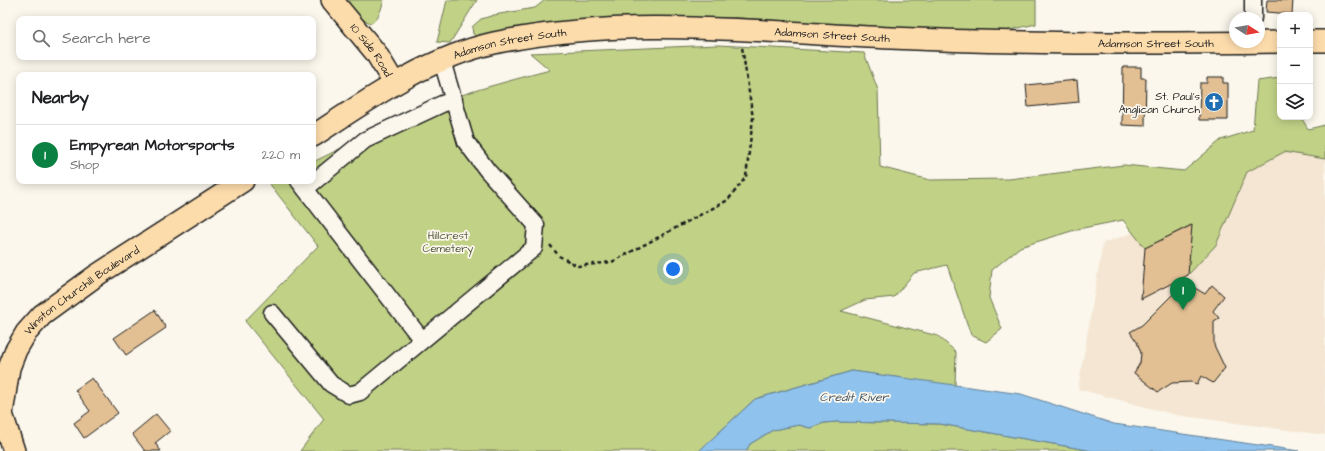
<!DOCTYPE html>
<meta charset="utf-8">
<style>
body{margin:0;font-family:"Architects Daughter",sans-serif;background:#f6f6f6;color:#202124}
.controls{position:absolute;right:12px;top:12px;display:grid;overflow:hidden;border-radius:8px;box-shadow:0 2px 10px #0003}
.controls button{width:36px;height:36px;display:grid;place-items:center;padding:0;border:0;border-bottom:1px solid #e0e0e0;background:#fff;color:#202124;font:20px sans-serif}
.compass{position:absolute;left:1229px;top:12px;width:36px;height:36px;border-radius:50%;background:#fff;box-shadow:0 2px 10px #0003;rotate:101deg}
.you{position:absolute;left:673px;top:269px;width:14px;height:14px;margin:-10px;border:3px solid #fff;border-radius:50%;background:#1a73e8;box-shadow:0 0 0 6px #1a73e833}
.badge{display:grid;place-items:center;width:26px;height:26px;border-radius:50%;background:#0b8043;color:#fff;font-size:13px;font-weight:700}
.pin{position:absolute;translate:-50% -33px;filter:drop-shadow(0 1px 2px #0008)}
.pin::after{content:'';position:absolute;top:21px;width:14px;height:12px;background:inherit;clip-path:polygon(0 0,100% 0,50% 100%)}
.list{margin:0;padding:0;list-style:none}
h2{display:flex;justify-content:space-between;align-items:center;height:52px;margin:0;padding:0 16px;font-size:17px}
h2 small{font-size:13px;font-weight:400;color:#757577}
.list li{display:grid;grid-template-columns:26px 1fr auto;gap:12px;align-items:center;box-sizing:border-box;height:60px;padding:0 16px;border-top:1px solid #e0e0e0}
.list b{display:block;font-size:15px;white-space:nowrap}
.list p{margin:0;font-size:13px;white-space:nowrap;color:#757577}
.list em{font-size:13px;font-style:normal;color:#757577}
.icon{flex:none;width:22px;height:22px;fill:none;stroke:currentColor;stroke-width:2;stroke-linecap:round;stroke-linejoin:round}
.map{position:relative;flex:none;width:1325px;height:451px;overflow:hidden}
.search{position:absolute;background:#fff;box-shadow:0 2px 10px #0003;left:16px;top:16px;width:300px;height:44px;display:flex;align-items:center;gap:10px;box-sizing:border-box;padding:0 14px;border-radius:8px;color:#757577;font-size:15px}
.panel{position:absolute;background:#fff;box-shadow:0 2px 10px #0003;left:16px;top:72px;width:300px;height:112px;border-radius:8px}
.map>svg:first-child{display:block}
.built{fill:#f4e6d2}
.green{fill:#c1d287;stroke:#6e7752}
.water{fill:#8fc2ec;stroke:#618099}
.building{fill:#e3c094;stroke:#1c1c1c}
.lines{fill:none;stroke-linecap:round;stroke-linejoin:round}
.minor-casing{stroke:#1c1c1c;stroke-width:19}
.major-casing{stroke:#1c1c1c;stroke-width:24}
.path{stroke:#1c1c1c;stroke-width:2.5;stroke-dasharray:4 3;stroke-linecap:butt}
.minor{stroke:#fbf7ec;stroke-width:16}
.major{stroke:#fddcac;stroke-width:21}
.labels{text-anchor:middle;stroke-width:3.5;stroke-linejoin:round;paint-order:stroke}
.street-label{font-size:11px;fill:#1c1c1c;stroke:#fbf7ec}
.poi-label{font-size:11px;fill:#1c1c1c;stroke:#fbf7ec;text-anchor:end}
.park-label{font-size:11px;fill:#565c41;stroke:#fbf7ec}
.water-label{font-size:12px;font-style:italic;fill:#445665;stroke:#fbf7ec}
</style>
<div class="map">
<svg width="1325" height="451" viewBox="0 0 1325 451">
<rect width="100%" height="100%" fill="#fbf7ec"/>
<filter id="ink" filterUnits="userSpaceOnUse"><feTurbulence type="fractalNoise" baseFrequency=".025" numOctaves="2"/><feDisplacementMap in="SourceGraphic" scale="8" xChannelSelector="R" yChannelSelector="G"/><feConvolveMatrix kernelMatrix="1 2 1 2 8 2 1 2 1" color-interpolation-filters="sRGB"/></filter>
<g filter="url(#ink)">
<!-- built -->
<path class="built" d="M 1269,146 L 1325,151 L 1325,435 L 1176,415 L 1078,389 L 1103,243 L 1191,213 Z"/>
<!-- green -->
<path class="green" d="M 346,0 L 384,0 C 381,9 379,19 371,23 L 363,20 Z
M 447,0 L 477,0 L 450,43 L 437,42 Z
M 545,0 L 1036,0 L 1036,24 L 1005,31 L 888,28 L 741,18 L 648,17 L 567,23 L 479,38 L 473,34 L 472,27 L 481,19 L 494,15 L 535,8 Z
M 718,45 L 864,53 L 878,90 L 880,167 L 930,180 L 1009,179 L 1124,165 L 1184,171 L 1221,140 L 1253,130 L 1257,81 L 1280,78 L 1280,117 L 1301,117 L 1308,129 L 1325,125 L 1325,159 L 1284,152 L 1247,172 L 1216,245 L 1188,275 L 1191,225 L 1145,248 L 1123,220 L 1078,229 L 1020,247 L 992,270 L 989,298 L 1002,329 L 986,342 L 971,335 L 947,265 L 914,273 L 894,297 L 865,300 L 841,311 L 938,336 L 956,352 L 955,386 L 852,371 L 755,399 L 699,451 L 300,451 L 324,419 L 245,321 L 318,246 L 269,183 L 274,181 L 313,181 L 313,162 C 353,143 397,118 438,103 C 474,90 512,80 550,70 L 530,53 Z
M 836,422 L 940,424 L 1093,451 L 746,451 L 750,444 L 773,430 L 799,425 L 810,428 L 824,423 Z"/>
<!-- water -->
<path class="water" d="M 852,371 L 1021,394 L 1114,424 L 1299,451 L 1093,451 L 940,424 L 836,422 L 824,423 L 810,428 L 799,425 L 773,430 L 750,444 L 746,451 L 699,451 L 755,399 Z"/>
<!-- building -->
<path class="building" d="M 1267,0 L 1293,0 L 1292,14 L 1266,12 Z
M 1123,67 L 1141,67 L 1141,78 L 1146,78 L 1145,126 L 1122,125 Z
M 1207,77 L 1223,77 L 1223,83 L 1228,83 L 1228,120 L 1199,120 L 1200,83 L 1207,83 Z
M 1077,80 L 1079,102 L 1028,107 L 1026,85 Z
M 1192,225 L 1188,275 L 1141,299 L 1145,248 Z
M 1185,282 L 1205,294 L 1212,285 L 1224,296 L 1213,311 L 1219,318 L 1214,321 L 1214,345 L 1225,368 L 1213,383 L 1201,376 L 1197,384 L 1191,382 L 1172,383 L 1158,392 L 1134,373 L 1140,363 L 1141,353 L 1137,342 L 1130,332 L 1142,325 Z
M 155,310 L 166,328 L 126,355 L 114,338 Z
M 92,378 L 118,413 L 84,438 L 74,423 L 90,411 L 75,390 Z
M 156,414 L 170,431 L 155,443 L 161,451 L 145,451 L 132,434 Z"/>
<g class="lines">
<defs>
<path id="minor" d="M 1253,0 L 1253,18
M 299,181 L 422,340
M 305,189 L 365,140 L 442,104 L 454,100
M 272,313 L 331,384 L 349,395 L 360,392 L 534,248 L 536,225 L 487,170 L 466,142 L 442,61"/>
<g id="major">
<path id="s1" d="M 332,0 L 376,53 L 394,83"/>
<path d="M 1310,41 L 1325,41"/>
<path id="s2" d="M 313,136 C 369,99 427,58 494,43 C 624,15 760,32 891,38 C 1021,44 1151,44 1280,42"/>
<path id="s3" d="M 14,451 L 2,414 L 9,368 L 16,350 L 26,333 L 42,315 L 97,275 L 243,181"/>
</g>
</defs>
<!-- minor casing -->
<use href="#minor" class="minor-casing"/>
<!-- major casing -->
<use href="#major" class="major-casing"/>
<!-- path -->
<path class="path" d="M 550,245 L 559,256 L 578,266 L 612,262 L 728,200 L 746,177 L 753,118 L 742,47"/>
<!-- minor -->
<use href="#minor" class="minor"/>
<!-- major -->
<use href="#major" class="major"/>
</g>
</g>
<!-- icons -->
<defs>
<symbol id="church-disc" viewBox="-11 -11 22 22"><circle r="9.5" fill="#1f6fb2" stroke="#fbf7ec"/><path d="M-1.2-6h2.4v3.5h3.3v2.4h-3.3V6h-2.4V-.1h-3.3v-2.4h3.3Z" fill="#fff"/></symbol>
</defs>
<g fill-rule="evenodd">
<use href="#church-disc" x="1203" y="91" width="22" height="22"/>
</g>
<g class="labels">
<!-- street labels -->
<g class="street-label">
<text dy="4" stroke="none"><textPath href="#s2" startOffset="544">Adamson Street South</textPath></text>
<text dy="4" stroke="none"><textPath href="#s2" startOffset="868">Adamson Street South</textPath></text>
<text dy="4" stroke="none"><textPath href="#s2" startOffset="220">Adamson Street South</textPath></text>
<text dy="4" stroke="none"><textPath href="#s1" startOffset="64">10 Side Road</textPath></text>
<text dy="4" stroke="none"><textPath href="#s3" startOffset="195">Winston Churchill Boulevard</textPath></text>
</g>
<!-- poi labels -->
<g class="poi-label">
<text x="1200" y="100">St. Paul's<tspan x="1200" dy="13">Anglican Church</tspan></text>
</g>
<!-- park labels -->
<g class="park-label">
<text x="448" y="239">Hillcrest<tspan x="448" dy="13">Cemetery</tspan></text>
</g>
<!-- water labels -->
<g class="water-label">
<text x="854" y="401">Credit River</text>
</g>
</g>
</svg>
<div class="controls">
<button>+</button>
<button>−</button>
<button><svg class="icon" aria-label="layers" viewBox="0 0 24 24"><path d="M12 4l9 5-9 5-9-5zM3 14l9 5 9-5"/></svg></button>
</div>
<svg class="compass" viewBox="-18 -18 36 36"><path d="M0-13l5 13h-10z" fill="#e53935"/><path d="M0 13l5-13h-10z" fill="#757577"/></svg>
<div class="you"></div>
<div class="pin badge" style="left:1183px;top:310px">1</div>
<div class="search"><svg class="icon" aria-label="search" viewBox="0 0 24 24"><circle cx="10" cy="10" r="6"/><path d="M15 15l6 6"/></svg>Search here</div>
<section class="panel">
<h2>Nearby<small></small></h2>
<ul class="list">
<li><span class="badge">1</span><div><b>Empyrean Motorsports</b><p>Shop</p></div><em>220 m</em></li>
</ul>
</section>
</div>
